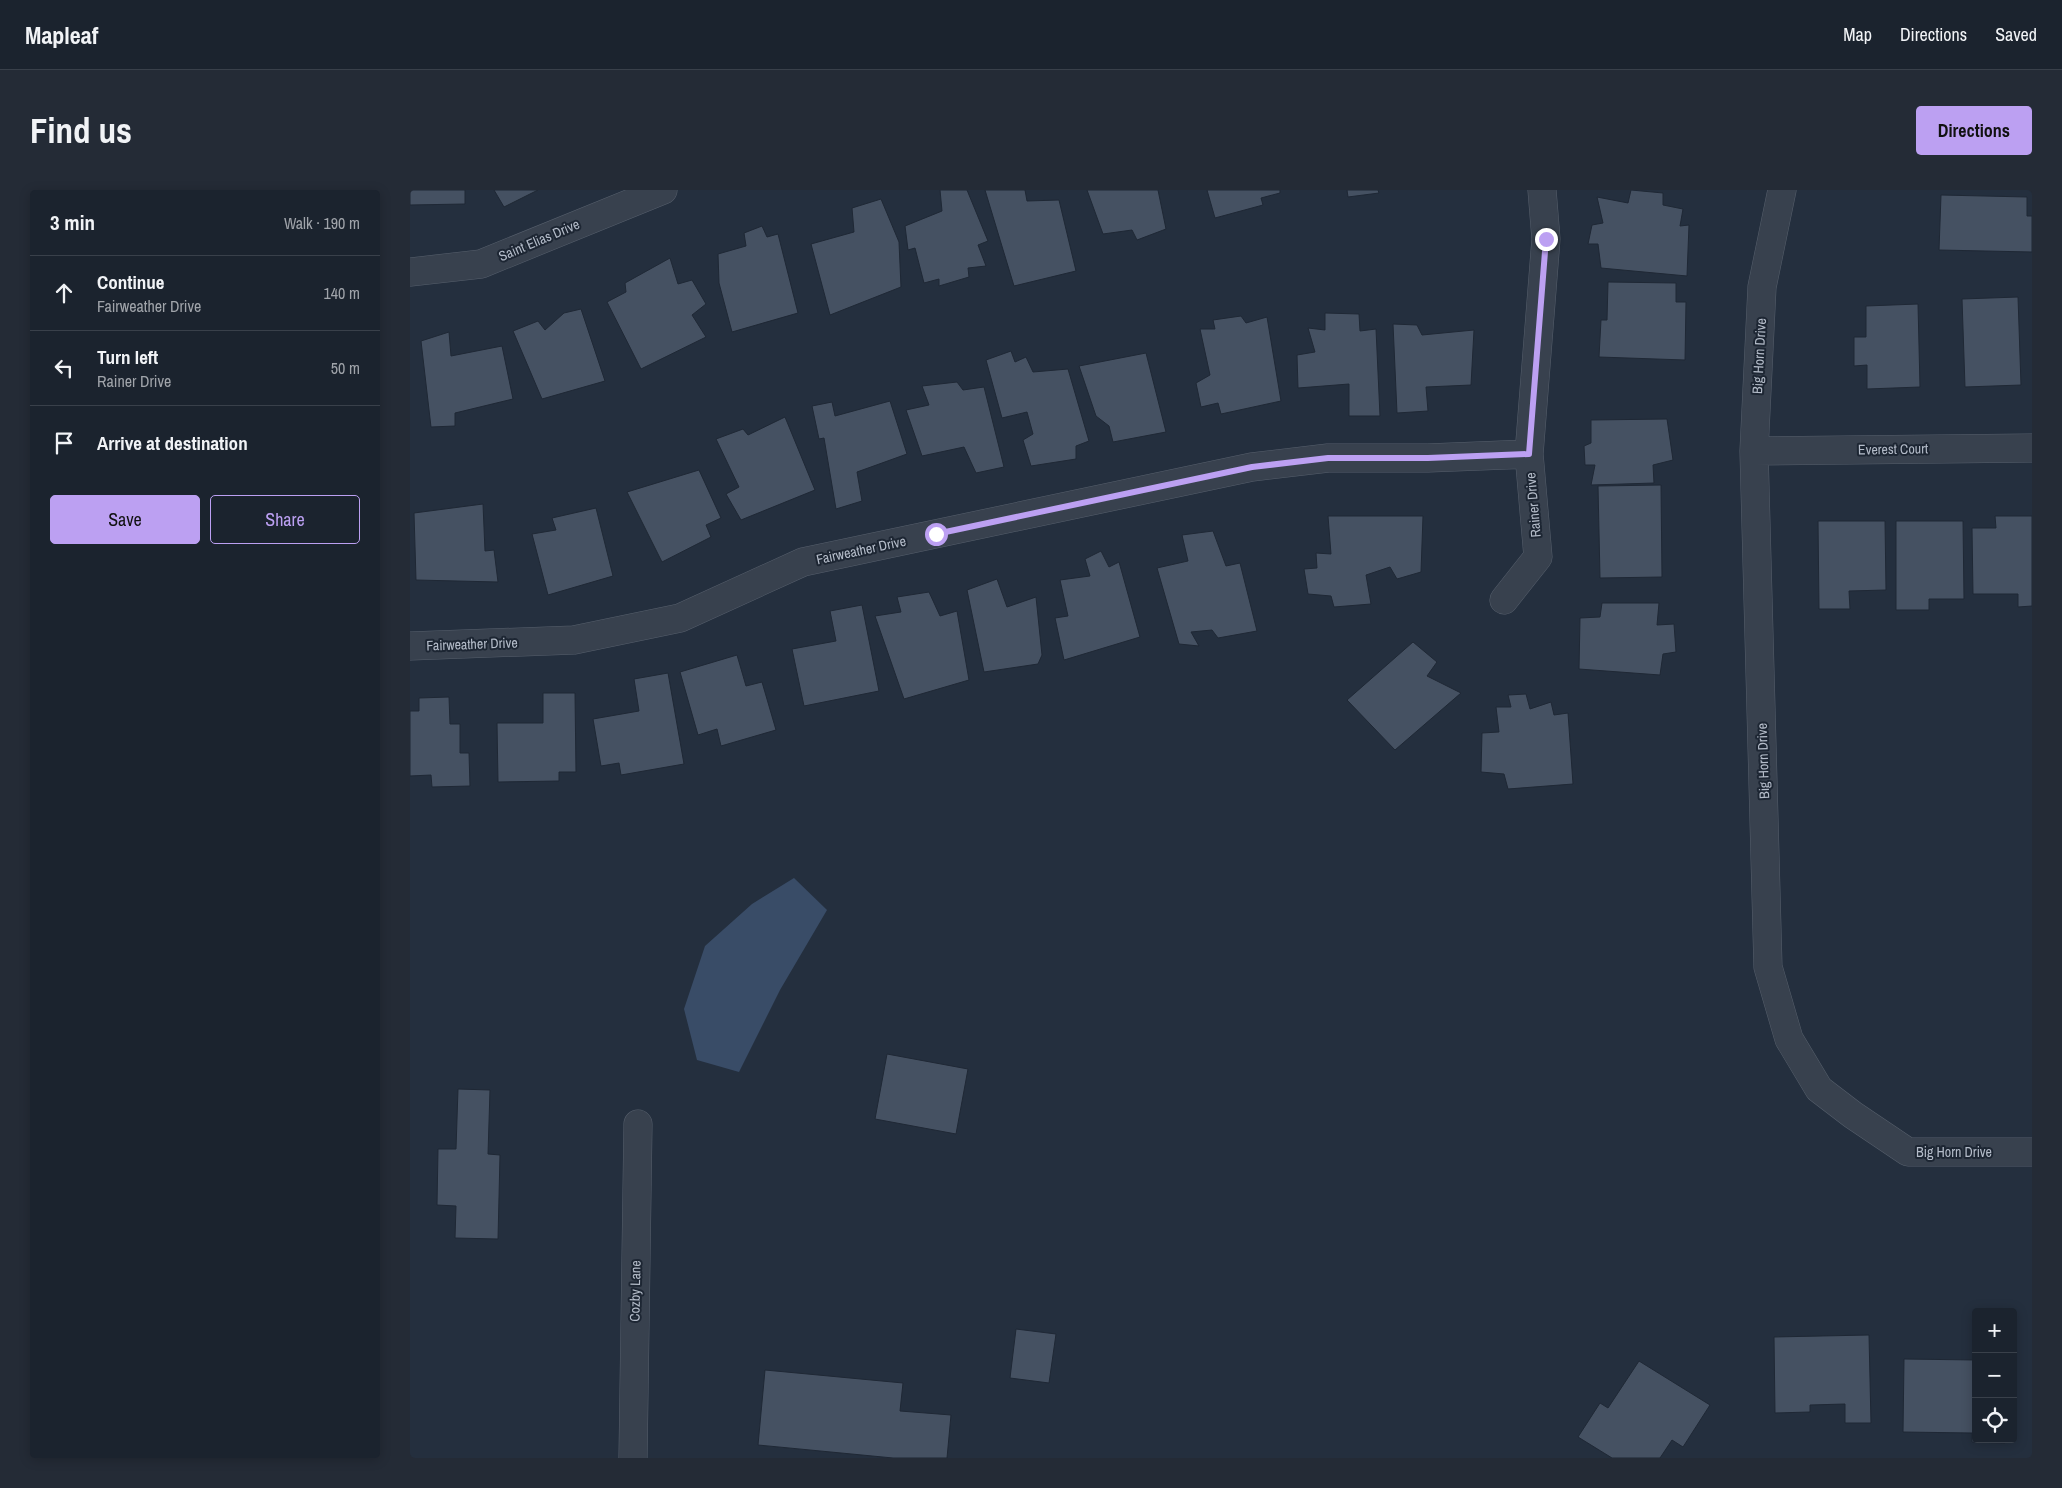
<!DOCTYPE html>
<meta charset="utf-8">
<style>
body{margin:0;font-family:"Archivo Narrow",sans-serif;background:#242b36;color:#f1f3f6}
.controls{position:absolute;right:15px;bottom:15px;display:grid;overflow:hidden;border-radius:5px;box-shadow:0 2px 12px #0003}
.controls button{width:45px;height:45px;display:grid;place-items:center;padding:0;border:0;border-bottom:1px solid #39404a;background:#1b232e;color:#f1f3f6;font:25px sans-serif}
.stop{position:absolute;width:15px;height:15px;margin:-11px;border:4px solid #bca0f2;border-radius:50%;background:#fff}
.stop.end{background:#bca0f2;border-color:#fff;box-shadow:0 1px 5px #0008}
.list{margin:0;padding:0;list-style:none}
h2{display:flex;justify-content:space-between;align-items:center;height:65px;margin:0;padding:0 20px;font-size:21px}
h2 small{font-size:16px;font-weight:400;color:#a0a4aa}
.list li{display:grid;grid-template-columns:32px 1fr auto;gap:15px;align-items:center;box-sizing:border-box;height:75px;padding:0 20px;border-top:1px solid #39404a}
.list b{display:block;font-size:19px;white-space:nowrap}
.list p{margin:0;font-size:16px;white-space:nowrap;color:#a0a4aa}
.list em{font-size:16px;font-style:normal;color:#a0a4aa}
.actions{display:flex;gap:10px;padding:15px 20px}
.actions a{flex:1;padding:11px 0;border:1px solid #bca0f2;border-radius:5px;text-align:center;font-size:18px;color:#bca0f2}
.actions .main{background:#bca0f2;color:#111}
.icon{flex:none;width:28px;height:28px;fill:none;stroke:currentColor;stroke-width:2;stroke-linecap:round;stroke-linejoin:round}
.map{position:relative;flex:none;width:1622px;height:1268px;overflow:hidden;border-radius:5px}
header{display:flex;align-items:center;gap:30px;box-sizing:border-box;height:70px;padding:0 25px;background:#1b232e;border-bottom:1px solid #39404a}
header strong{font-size:24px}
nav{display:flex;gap:28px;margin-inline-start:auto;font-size:18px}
.intro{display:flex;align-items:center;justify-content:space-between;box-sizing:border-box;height:120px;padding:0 30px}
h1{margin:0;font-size:35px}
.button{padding:12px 22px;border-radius:5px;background:#bca0f2;color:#111;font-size:18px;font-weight:700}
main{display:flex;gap:30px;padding:0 30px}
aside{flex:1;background:#1b232e;border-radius:5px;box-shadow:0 2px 12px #0003}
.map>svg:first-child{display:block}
.water{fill:#394c67}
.building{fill:#455162;stroke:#1f2835}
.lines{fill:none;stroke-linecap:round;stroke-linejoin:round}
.street-casing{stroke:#565f6c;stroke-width:29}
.street{stroke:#38414e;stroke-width:28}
.route{stroke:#bca0f2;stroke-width:6}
.labels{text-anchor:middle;stroke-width:4;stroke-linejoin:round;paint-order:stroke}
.street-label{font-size:14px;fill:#b4bcc9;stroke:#1d2633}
</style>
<header>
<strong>Mapleaf</strong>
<nav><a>Map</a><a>Directions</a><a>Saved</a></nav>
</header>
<div class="intro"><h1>Find us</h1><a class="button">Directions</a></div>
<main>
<aside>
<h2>3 min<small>Walk · 190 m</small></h2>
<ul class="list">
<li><svg class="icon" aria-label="ahead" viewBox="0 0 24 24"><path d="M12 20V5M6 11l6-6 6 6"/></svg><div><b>Continue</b><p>Fairweather Drive</p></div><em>140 m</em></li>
<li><svg class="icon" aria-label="left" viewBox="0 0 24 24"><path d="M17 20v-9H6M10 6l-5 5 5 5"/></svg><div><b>Turn left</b><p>Rainer Drive</p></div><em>50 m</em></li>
<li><svg class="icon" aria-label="arrive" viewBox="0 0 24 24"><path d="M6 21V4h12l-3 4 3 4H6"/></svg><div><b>Arrive at destination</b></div></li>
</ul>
<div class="actions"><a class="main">Save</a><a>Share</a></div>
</aside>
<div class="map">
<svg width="1622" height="1268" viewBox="0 0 1622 1268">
<rect width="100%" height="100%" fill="#242f3e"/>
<!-- water -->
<path class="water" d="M 384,688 L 417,720 L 370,800 L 329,882 L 287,870 L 274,819 L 295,756 L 342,714 Z"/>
<!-- building -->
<path class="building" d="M 0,0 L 55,0 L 55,14 L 0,15 Z
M 84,0 L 128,0 L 94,17 Z
M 530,0 L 557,0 L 578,51 L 568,55 L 576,76 L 558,78 L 559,87 L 529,96 L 529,89 L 514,93 L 505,58 L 498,60 L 495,36 L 532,21 Z
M 575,0 L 615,0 L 617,11 L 649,10 L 666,81 L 604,96 Z
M 677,0 L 748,0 L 756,39 L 727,50 L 722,40 L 693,44 Z
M 797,0 L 870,0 L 870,3 L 851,8 L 853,15 L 805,28 Z
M 937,0 L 968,0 L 969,3 L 938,7 Z
M 1221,0 L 1253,3 L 1253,15 L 1273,19 L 1270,36 L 1279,35 L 1277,86 L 1191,78 L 1188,54 L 1178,54 L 1182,35 L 1193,33 L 1187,7 L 1218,13 Z
M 1531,5 L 1617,7 L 1617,26 L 1622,26 L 1622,62 L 1529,60 Z
M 471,9 L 489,52 L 491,97 L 420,125 L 401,54 L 444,42 L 442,18 Z
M 352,36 L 357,47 L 368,44 L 388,123 L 322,142 L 309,93 L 308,64 L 336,56 L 334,43 Z
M 260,68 L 268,94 L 282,90 L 296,114 L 282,125 L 296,147 L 231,179 L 197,112 L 216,102 L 215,93 Z
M 1198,92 L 1266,93 L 1266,112 L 1276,112 L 1275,170 L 1189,167 L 1191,130 L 1197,130 Z
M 1608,107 L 1611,195 L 1555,197 L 1552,109 Z
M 1508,114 L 1510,197 L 1457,199 L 1457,175 L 1444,176 L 1444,147 L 1456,147 L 1456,116 Z
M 171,119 L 195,191 L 132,209 L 103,141 L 128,131 L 135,140 L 154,123 Z
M 915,123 L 949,124 L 950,141 L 966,139 L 970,226 L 939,226 L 939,194 L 888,198 L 887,165 L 905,162 L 898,138 L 915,140 Z
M 831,126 L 836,133 L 857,127 L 871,211 L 811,224 L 808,213 L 791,217 L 786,193 L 800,185 L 790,139 L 805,139 L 803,130 Z
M 983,134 L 1007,135 L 1012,145 L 1064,140 L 1061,195 L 1016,197 L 1018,221 L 987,223 Z
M 39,142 L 41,166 L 92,156 L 103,209 L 45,223 L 45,236 L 21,237 L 11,151 Z
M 601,161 L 605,172 L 616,167 L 623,182 L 658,179 L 679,251 L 666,256 L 666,269 L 621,276 L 613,250 L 623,244 L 617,222 L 592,228 L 576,170 Z
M 736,163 L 756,242 L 703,252 L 699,236 L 686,226 L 669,176 Z
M 547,192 L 553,200 L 574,197 L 594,277 L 566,283 L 554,257 L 512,266 L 496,220 L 519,215 L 512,196 Z
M 480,211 L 497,264 L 447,282 L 452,311 L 426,319 L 414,248 L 409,249 L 402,216 L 422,212 L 425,226 Z
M 375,227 L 405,300 L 331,330 L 316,304 L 329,297 L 306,249 L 333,239 L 338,245 Z
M 1257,229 L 1263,270 L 1243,275 L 1244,293 L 1181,295 L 1185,275 L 1175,275 L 1174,256 L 1181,253 L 1181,230 Z
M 289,280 L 311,328 L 296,335 L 301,347 L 252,372 L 217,302 Z
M 1251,295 L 1252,387 L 1190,388 L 1188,296 Z
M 73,314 L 75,361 L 84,360 L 88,392 L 6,390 L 4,323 Z
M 186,318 L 203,386 L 138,405 L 122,344 L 146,340 L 142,328 Z
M 918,326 L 1013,326 L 1011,382 L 987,389 L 980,377 L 956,385 L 961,414 L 924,417 L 921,406 L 898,404 L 894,379 L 907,378 L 906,363 L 921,364 Z
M 1585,326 L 1622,326 L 1622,416 L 1608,417 L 1608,404 L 1563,404 L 1562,338 L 1586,338 Z
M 1408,331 L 1475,331 L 1476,400 L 1439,401 L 1440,419 L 1409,419 Z
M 1486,331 L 1553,331 L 1554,409 L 1519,409 L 1519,420 L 1486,420 Z
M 803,341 L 816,376 L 830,373 L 847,441 L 808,448 L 802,440 L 781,442 L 789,456 L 769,454 L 747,378 L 778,371 L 772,345 Z
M 691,361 L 699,377 L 709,372 L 730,447 L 654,470 L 645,428 L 658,426 L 650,390 L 680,386 L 675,369 Z
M 587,389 L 597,417 L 626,407 L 632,465 L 628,474 L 574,482 L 557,400 Z
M 519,402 L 530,426 L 547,421 L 559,490 L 494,509 L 465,426 L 491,422 L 487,407 Z
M 1192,413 L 1249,413 L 1247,435 L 1264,434 L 1266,462 L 1253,464 L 1250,485 L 1169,479 L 1170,428 L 1190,427 Z
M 452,415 L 469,501 L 394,516 L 382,459 L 426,451 L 420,421 Z
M 1003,452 L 1027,472 L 1017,486 L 1051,503 L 985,560 L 937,510 Z
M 327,465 L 336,496 L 352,492 L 366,540 L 311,556 L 307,539 L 288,545 L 270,482 Z
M 258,483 L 274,574 L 211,585 L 209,573 L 191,576 L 183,529 L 229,521 L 224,489 Z
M 133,503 L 165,503 L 166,582 L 149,582 L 149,591 L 88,592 L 87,533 L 133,533 Z
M 1116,504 L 1120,519 L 1141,512 L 1144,525 L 1158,523 L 1163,594 L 1098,599 L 1094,584 L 1071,582 L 1072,543 L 1089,542 L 1086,517 L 1101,517 L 1098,505 Z
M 39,507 L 40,534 L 50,534 L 50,563 L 59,563 L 60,596 L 22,597 L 21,585 L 0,586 L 0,521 L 9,521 L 9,508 Z
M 477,864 L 558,879 L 546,944 L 465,929 Z
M 48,899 L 80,900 L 78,964 L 90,965 L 88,1049 L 45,1048 L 46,1016 L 27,1015 L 28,959 L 46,959 Z
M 606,1139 L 646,1144 L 639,1193 L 600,1188 Z
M 1459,1145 L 1461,1233 L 1435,1233 L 1435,1214 L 1400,1215 L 1400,1222 L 1365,1223 L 1364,1147 Z
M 1494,1169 L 1566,1170 L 1566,1249 L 1595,1249 L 1595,1253 L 1562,1252 L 1562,1243 L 1493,1242 Z
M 1229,1171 L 1300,1215 L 1273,1257 L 1262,1250 L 1250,1268 L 1202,1268 L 1168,1247 L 1190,1213 L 1198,1218 Z
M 355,1180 L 493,1193 L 490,1221 L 541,1225 L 537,1268 L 483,1268 L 348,1255 Z"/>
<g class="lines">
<defs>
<path id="street" d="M 1372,0 L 1352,97 L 1344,261 L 1358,777 L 1379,849 L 1409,899 L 1443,925 L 1498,962 L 1622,962
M 0,82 L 71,74 L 253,0
M 1344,261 L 1622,258
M 1094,410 L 1128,367 L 1119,264 L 1136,49 L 1132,0
M 0,456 L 164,450 L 270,428 L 393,372 L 842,277 L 918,268 L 1018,268 L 1119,264
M 223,1268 L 228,934"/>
</defs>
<!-- street casing -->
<use href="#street" class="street-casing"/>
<!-- street -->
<use href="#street" class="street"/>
</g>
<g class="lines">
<!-- route -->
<path class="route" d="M 526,344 L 842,277 L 918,268 L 1018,268 L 1119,264 L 1136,49"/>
</g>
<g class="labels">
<!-- street labels -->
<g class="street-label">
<text transform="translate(129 50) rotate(-23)" y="5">Saint Elias Drive</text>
<text transform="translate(1349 166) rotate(-87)" y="5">Big Horn Drive</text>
<text transform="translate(1483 259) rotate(-1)" y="5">Everest Court</text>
<text transform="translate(1123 315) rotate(-95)" y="5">Rainer Drive</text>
<text transform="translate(451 360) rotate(-12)" y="5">Fairweather Drive</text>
<text transform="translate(62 454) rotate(-2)" y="5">Fairweather Drive</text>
<text transform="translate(1353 571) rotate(-92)" y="5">Big Horn Drive</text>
<text x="1544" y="967">Big Horn Drive</text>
<text transform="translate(225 1101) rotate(-89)" y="5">Cozby Lane</text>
</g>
</g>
</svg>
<div class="controls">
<button>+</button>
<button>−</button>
<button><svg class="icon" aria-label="locate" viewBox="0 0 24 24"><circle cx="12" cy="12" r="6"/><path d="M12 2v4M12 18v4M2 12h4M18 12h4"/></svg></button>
</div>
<div class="stop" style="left:526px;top:344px"></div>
<div class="stop end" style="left:1136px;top:49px"></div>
</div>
</main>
